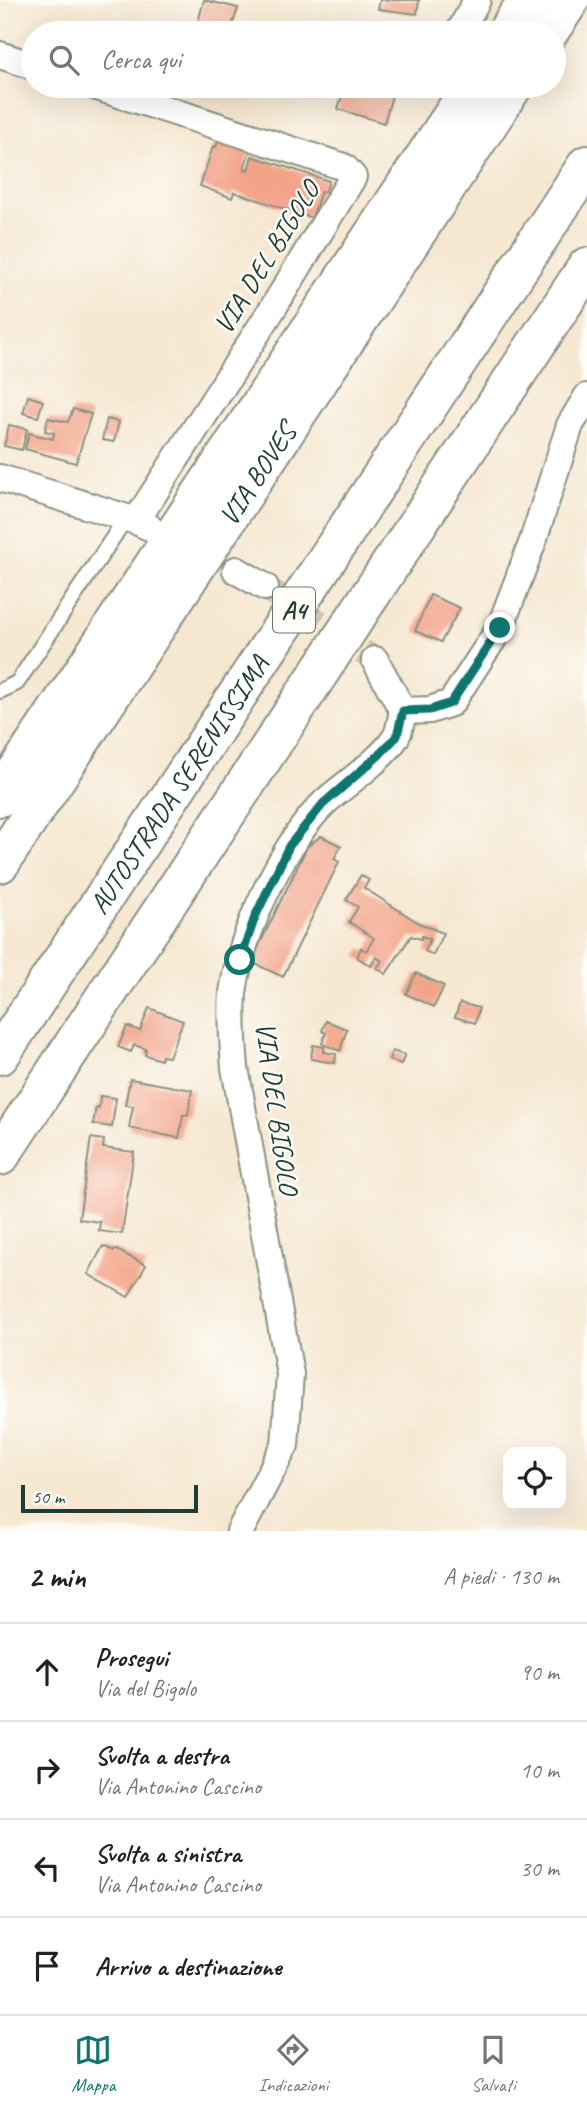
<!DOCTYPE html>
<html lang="it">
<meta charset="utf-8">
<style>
body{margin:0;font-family:Caveat,sans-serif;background:#f6f6f6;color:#222}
.controls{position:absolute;right:21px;bottom:21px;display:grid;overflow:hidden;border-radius:14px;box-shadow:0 7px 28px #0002}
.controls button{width:63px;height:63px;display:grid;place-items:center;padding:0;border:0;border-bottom:2px solid #e0e0e0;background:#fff;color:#222;font:35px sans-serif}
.scale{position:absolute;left:21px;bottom:18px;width:177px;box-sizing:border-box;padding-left:7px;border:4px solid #1f3d34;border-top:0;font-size:19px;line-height:24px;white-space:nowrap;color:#1f3d34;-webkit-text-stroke:5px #fdfcf7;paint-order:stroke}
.stop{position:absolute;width:21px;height:21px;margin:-16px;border:5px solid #0f766e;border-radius:50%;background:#fff}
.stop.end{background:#0f766e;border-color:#fff;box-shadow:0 2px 7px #0008}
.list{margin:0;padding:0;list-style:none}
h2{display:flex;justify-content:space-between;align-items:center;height:91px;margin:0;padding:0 28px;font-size:30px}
h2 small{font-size:23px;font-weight:400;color:#767676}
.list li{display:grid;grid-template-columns:46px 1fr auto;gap:21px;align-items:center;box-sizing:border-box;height:98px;padding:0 28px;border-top:2px solid #e0e0e0}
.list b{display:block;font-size:26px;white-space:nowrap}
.list p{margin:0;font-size:23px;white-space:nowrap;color:#767676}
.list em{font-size:23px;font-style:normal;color:#767676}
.icon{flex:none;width:38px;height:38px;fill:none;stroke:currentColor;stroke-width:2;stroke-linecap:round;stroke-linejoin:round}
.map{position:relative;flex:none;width:587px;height:1531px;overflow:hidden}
.search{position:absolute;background:#fff;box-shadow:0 7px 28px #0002;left:21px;right:21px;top:21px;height:77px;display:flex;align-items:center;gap:18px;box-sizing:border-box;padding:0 24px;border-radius:38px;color:#767676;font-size:26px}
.sheet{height:483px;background:#fff}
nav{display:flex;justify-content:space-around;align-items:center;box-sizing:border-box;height:98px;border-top:2px solid #e0e0e0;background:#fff;font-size:19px;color:#767676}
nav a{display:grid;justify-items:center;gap:4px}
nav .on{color:#0f766e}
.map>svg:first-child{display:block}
.building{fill:#f3a388}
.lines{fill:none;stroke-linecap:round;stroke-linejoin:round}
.street-tunnel{stroke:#cbc5b2;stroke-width:26;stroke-dasharray:26 13;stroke-linecap:butt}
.lane-casing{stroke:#8a9282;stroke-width:18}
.street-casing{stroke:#8a9282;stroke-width:30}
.highway-casing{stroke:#8a9282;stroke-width:42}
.lane{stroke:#fff;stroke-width:14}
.street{stroke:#fff;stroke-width:26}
.highway{stroke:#fff;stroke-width:38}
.route{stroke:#0f766e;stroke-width:9}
.labels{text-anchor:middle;stroke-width:5;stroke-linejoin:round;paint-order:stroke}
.shield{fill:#fdfcf7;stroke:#62766e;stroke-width:2}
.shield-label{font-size:26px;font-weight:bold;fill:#1f3d34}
.street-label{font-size:28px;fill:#1f3d34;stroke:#fdfcf7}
</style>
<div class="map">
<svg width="587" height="1531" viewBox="0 0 587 1531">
<rect width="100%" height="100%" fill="#fdfcf7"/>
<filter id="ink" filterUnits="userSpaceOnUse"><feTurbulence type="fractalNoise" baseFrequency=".0143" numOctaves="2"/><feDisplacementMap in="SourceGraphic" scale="14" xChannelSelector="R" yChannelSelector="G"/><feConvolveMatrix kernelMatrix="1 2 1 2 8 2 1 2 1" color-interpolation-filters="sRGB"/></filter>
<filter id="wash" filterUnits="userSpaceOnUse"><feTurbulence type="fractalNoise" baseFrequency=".00686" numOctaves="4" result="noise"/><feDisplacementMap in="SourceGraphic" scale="28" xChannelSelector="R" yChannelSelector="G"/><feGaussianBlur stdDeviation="1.57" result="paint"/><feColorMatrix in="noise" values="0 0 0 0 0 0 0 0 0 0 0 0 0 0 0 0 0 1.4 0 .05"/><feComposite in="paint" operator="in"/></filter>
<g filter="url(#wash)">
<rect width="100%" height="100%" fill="#f6e7d1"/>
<g id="blocks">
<!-- building -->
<path class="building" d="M 204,0 L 238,8 L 230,33 L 195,33 Z
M 380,0 L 419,0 L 417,14 L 378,9 Z
M 345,86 L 395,86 L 384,123 L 338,109 Z
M 221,133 L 252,143 L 244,169 L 248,170 L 252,156 L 329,181 L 325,192 L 321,191 L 312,218 L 234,192 L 232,198 L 200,186 L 213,146 L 216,147 Z
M 28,396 L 43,401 L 38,417 L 23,413 Z
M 73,409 L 91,414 L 76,463 L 25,449 L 29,433 L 53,439 L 54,433 L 45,431 L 48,418 L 68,422 Z
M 107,419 L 119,422 L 114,442 L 102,440 Z
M 9,425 L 27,429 L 22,450 L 4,446 Z
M 430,595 L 460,608 L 441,642 L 415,631 Z
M 321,836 L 341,846 L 334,859 L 339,862 L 283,977 L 251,962 L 307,847 Z
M 361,875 L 369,880 L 364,888 L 419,923 L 443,933 L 433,955 L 425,951 L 430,939 L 422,936 L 421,939 L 411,936 L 386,974 L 377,968 L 382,961 L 376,957 L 371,966 L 357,957 L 361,948 L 366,951 L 374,938 L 349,922 L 358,907 L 346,900 Z
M 416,973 L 444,986 L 434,1007 L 406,994 Z
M 460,1003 L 479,1008 L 475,1023 L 455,1017 Z
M 149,1008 L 183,1021 L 169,1057 L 162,1056 L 161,1060 L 145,1055 L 146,1049 L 134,1045 L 131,1052 L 118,1047 L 127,1026 L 140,1031 Z
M 326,1021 L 347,1029 L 340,1051 L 322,1044 L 326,1033 L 322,1031 Z
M 313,1045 L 324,1047 L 324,1052 L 336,1054 L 335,1063 L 311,1059 Z
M 392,1051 L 405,1055 L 401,1064 L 389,1060 Z
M 130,1079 L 192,1090 L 188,1115 L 183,1115 L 179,1138 L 129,1128 L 133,1106 L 125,1105 Z
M 100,1096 L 116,1098 L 112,1127 L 93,1124 L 96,1107 L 99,1108 Z
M 91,1138 L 104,1140 L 103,1148 L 134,1152 L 122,1234 L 99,1231 L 100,1222 L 79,1219 Z
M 103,1246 L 114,1251 L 115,1249 L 146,1265 L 128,1297 L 88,1274 Z"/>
</g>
</g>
<g filter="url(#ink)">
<use href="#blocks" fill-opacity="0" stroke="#8a9282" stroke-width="2"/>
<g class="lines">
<!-- street-tunnel -->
<path class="street-tunnel" d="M 265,587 L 375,660"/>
<defs>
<path id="lane" d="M 0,691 L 17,683 L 126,518"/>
<path id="street" d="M 459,33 L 477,0
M 0,55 L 33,66
M 94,86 L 344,167 L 353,177 L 273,308 L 136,521
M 0,478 L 136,521 L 149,527
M 236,570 L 265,587
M 403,711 L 430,710 L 451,703 L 500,628 L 533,541 L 570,425 L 587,397
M 240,1531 L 285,1445 L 290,1374 L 235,1068 C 233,1043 231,1018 233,993 C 240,935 283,843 325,802 C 345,784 383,759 396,737 C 400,730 401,719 403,711 L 375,660"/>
<g id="highway">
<path d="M 506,33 L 528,0"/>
<path d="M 548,33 L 570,0"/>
<path d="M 0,797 L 472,86"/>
<path id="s1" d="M 0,863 L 513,86"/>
<path id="s2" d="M 0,1055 L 587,165"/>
<path d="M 0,1156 L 587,267"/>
</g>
</defs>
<!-- lane casing -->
<use href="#lane" class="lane-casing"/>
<!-- street casing -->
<use href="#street" class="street-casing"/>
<!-- highway casing -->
<use href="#highway" class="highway-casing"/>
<!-- lane -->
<use href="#lane" class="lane"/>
<!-- street -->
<use href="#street" class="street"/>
<!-- highway -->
<use href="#highway" class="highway"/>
</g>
</g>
<g class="lines" filter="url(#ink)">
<!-- route -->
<path class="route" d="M 240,960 L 255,917 L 289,846 L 323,804 L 379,755 L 397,736 L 403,711 L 430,710 L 451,703 L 500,628"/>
</g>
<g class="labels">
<!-- shield labels -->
<rect class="shield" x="273" y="587.5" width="42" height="45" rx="5"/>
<g class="shield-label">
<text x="294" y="619">A4</text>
</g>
<!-- street labels -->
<g class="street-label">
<text transform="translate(266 257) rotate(-58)" y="10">VIA DEL BIGOLO</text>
<text dy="10" stroke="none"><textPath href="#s1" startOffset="466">VIA BOVES</textPath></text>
<text dy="10" stroke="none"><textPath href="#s2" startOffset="324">AUTOSTRADA SERENISSIMA</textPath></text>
<text transform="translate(278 1108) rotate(82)" y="10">VIA DEL BIGOLO</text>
</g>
</g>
</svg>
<div class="controls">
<button><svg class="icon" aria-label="locate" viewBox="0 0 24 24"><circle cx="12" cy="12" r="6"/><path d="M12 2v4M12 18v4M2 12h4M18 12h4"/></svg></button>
</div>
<div class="scale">50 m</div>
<div class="stop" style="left:240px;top:960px"></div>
<div class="stop end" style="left:500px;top:628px"></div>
<div class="search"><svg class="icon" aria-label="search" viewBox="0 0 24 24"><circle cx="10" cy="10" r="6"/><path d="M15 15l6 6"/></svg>Cerca qui</div>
</div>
<section class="sheet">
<h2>2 min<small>A piedi · 130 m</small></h2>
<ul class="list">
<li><svg class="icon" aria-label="ahead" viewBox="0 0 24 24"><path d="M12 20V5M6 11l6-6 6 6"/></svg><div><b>Prosegui</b><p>Via del Bigolo</p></div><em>90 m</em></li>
<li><svg class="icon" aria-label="right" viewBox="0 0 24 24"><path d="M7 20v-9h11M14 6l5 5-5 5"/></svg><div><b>Svolta a destra</b><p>Via Antonino Cascino</p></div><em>10 m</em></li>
<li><svg class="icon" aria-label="left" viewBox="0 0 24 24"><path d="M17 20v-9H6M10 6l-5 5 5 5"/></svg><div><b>Svolta a sinistra</b><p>Via Antonino Cascino</p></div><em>30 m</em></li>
<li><svg class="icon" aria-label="arrive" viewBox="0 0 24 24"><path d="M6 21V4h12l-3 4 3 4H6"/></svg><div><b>Arrivo a destinazione</b></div></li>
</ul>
</section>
<nav>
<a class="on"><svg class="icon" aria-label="map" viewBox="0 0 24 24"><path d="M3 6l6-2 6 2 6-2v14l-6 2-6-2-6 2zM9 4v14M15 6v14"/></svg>Mappa</a>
<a><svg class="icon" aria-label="directions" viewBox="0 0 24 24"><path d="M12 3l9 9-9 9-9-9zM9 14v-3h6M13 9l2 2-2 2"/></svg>Indicazioni</a>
<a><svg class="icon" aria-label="saved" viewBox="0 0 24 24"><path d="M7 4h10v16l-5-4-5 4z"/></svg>Salvati</a>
</nav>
